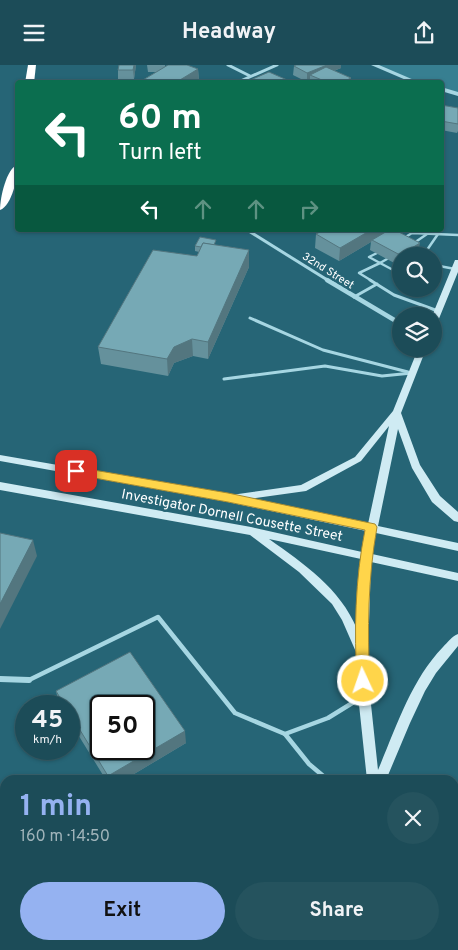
<!DOCTYPE html>
<meta charset="utf-8">
<style>
:root{--surface:#1c4c58;--page:#25535e;--text:#f1f3f6;--muted:#a0b4ba;--line:#3a636e;--accent:#95b2f1}
body{margin:0;font-family:Overpass,sans-serif;background:var(--page);color:var(--text);height:100vh;display:flex;flex-direction:column;font-size:19px;white-space:nowrap}
*{box-sizing:border-box;margin:0}
p{font-size:16px;color:var(--muted)}
.icon{flex:none;width:28px;height:28px;fill:none;stroke:currentColor;stroke-width:2;stroke-linecap:round;stroke-linejoin:round}
.map{position:relative;flex:1;overflow:hidden}
.sheet{position:absolute;left:0px;top:710px;width:459px;height:175px;display:flex;flex-direction:column;background:var(--surface);border-radius:15px 15px 0 0;box-shadow:0 1px 4px #0004,0 0 0 1px var(--line)}
.sheet>*{flex:none}
.guide{position:absolute;left:15px;top:15px;width:429px;height:152px;border-radius:5px;box-shadow:0 1px 4px #0004,0 0 0 1px var(--line);background:#0b6e4f;color:#fff;overflow:hidden}
.controls{position:absolute;left:392px;top:182px;display:grid;gap:10px}
.controls a{display:grid;place-items:center;width:50px;height:50px;border-radius:50%;background:var(--surface);box-shadow:0 1px 4px #0004,0 0 0 1px var(--line);font-size:25px}
.speed{position:absolute;left:15px;top:630px;display:flex;gap:10px;font-size:25px;font-weight:700;text-align:center}
.speed>*{display:grid;place-content:center;width:65px;height:65px;border-radius:50%;background:var(--surface);box-shadow:0 1px 4px #0004,0 0 0 1px var(--line);line-height:1}
.speed small{font-size:12px;font-weight:400}
.speed .limit{border:2px solid #111;border-radius:8px;background:#fff;color:#111}
.pin{position:absolute;display:grid;place-items:center;width:42px;height:42px;color:#fff;margin:-21px;border-radius:10px;box-shadow:0 2px 8px #0006}
.me{position:absolute;width:55px;margin:-28px;rotate:357deg;stroke-linejoin:round;filter:drop-shadow(0 0 4px #0008)}
.turn{display:flex;align-items:center;gap:18px;height:105px;padding:0 20px;font-size:22px}
.turn .icon{width:65px;height:65px;stroke-width:2.5}
.turn b{display:block;font-size:35px;line-height:42px}
.lanes{display:flex;align-items:center;height:48px;padding:0 20px;background:#0003;justify-content:center;gap:25px;direction:ltr}
.lanes .off{opacity:.35}
.round{display:grid;place-items:center;flex:none;width:52px;height:52px;border-radius:26px;background:var(--page)}
.overview{display:flex;align-items:center;justify-content:space-between;height:85px;padding:0 20px}
h1{font-size:30px;font-weight:700;line-height:38px;color:var(--accent)}
.button{display:flex;gap:10px;margin-top:auto;padding:10px 20px}
.button a{flex:1;height:58px;border-radius:30px;background:var(--accent);color:#111;font-size:20px;font-weight:700;line-height:58px;text-align:center}
.button a+a{background:var(--page);color:var(--text)}
header{display:flex;justify-content:space-between;align-items:center;height:65px;padding:0 20px;background:var(--surface);font-size:22px;font-weight:700}
.map>svg:first-child{display:block}
</style>
<header><svg class="icon" aria-label="menu" viewBox="0 0 24 24"><path d="M4 6h16M4 12h16M4 18h16"/></svg>Headway<svg class="icon" aria-label="share" viewBox="0 0 24 24"><path d="M12 15V3M7 8l5-5 5 5M5 13v7h14v-7"/></svg></header>
<div class="map">
<svg width="458" height="885" viewBox="0 0 458 885">
<rect width="100%" height="100%" fill="#266576"/>
<path fill="#377f91" d="M374,0H458V29L441,24V18L419,17Z"/>
<g fill="none" stroke-linecap="round" stroke-linejoin="round">
<g stroke="#a6d6e2" stroke-width="2.5">
<path d="M404,173L412,168L458,170"/>
<path d="M414,178L427,169"/>
<path d="M377,188L369,192L380,198L387,194"/>
<path d="M419,191L427,185L438,169"/>
<path d="M434,200L455,204"/>
<path d="M372,216L359,208L380,198L395,206L401,202"/>
</g>
<g stroke="#a6d6e2" stroke-width="3">
<path d="M370,215L394,230L438,246"/>
<path d="M354,232L377,219"/>
<path d="M250,253L323,285L408,307"/>
<path d="M224,314L325,301L382,311L412,308"/>
</g>
<g stroke="#a6d6e2" stroke-width="4.5">
<path d="M29,615L158,552L235,648L285,669L309,699L328,715"/>
<path d="M285,669L328,653L362,632"/>
</g>
<g stroke="#a6d6e2" stroke-width="3">
<path d="M228,0L250,11"/>
<path d="M236,18L277,0"/>
<path d="M247,165L329,216"/>
</g>
<path stroke="#a6d6e2" stroke-width="4.5" d="M327,215L401,259"/>
<g stroke="#a6d6e2" stroke-width="6">
<path d="M0,614L29,615"/>
<path d="M0,837L5,834"/>
</g>
<g fill="#a6d6e2" fill-rule="evenodd">
<path d="M371,0H379L421,18H413Z"/>
<path d="M441,22L458,27V31L441,26Z"/>
</g>
<g fill="#cfebf3" fill-rule="evenodd">
<path d="M455,195H458V207L438,256L434,258V251H432Z"/>
<path d="M418,284H426L401,348L420,400L440,431L458,447V457L454,456L432,437L412,403L398,364L378,461L458,478V486L376,468L372,489L458,508V516L371,497L368,588L370,630L378,705C396,663 411,615 443,582C448,577 452,571 458,569V581L436,608L425,626L410,658L386,715H367L358,630L356,587L342,555L332,539L299,507L250,470L0,425V417L251,462L362,487L366,466L228,437L0,396V390L231,430L301,420L355,392L393,346ZM389,361L368,459L249,434L306,426L361,396ZM269,474L361,494L357,564C340,523 304,499 269,474Z"/>
<path d="M388,880H402L403,885H389Z"/>
</g>
<g fill="#fff" fill-rule="evenodd">
<path d="M28,0H36L34,18H25Z"/>
<path d="M18,99C18,111 12,141 0,145C0,133 6,104 18,99Z"/>
</g>
</g>
<g fill="#65919c">
<path d="M136,0L134,14H118V5Z"/>
<path d="M147,0H165V2L198,4L199,16L196,18H138L156,7H148Z"/>
<path d="M296,0H341V3L334,6L351,13V18H310V15L307,17L293,10L294,1Z"/>
<path d="M441,40L458,43V66L457,68L441,65Z"/>
<path d="M395,165L418,188L412,191H401L398,200L370,185L371,177L339,196L315,183L316,169Z"/>
<path d="M216,180L249,185V202L208,294L193,291L174,298L168,311L101,299L98,282L197,191L199,187L195,186V181Z"/>
<path d="M56,626L186,678L124,715H106L69,655V641H60L59,639Z"/>
</g>
<g fill="#53767f">
<path d="M134,0H136L134,14L133,5Z"/>
<path d="M327,0H341V3L317,12L310,10V15L307,17V8Z"/>
<path d="M198,4L199,16L196,18H175Z"/>
<path d="M351,13V18H341Z"/>
<path d="M371,165H392L372,175L371,177L339,196L340,183Z"/>
<path d="M420,178L418,188L412,191H401V198L398,200L400,190Z"/>
<path d="M249,185V202L208,294V277Z"/>
<path d="M192,274L193,291L174,298L168,311L167,294L174,282Z"/>
<path d="M33,475L37,491L0,564V539Z"/>
<path d="M185,666L186,678L124,715H109L108,711Z"/>
<path d="M5,764V781L0,784V767Z"/>
</g>
<g fill="#76a9b5" stroke="#53767f" fill-rule="evenodd">
<path d="M119,0H134L133,5H118Z"/>
<path d="M168,0H187L198,4L175,18H138Z"/>
<path d="M296,0H327L307,8L294,1Z"/>
<path d="M326,2L351,13L341,18H329L310,10Z"/>
<path d="M269,7L294,18H252L248,16Z"/>
<path d="M441,40L458,43V59L441,56Z"/>
<path d="M324,165H371L340,183L316,169Z"/>
<path d="M389,165H395L420,178L400,190L372,175Z"/>
<path d="M200,172L216,175L214,180L203,178L201,182L195,181Z"/>
<path d="M203,178L249,185L208,277L192,274L174,282L167,294L98,282L153,185L197,191Z"/>
<path d="M0,468L33,475L0,539Z"/>
<path d="M130,587L185,666L108,711L69,647V641H65L56,626ZM101,641H144V684H101Z"/>
<path d="M0,728L5,737V764L0,767Z"/>
<path d="M59,880H152L155,885H61Z"/>
</g>
<path fill="#ffd54a" stroke="#a68a30" d="M76,402L228,428L375,459L377,462C368,512 367,566 370,616L368,620L363,622L358,620L357,616C354,567 355,514 365,465L228,437L72,409L71,406Z"/>
<g text-anchor="middle" dominant-baseline="central" stroke-width="5" stroke-linejoin="round" paint-order="stroke">
<g font-size="11" fill="#fff" stroke="#266576">
<text transform="translate(328 206) rotate(32)">32nd Street</text>
</g>
<g font-size="14" fill="#fff" stroke="#266576">
<text transform="translate(232 451) rotate(11)">Investigator Dornell Cousette Street</text>
</g>
</g>
</svg>
<div class="controls">
<a><svg class="icon" aria-label="search" viewBox="0 0 24 24"><circle cx="10" cy="10" r="6"/><path d="M15 15l6 6"/></svg></a>
<a><svg class="icon" aria-label="layers" viewBox="0 0 24 24"><path d="M12 4l9 5-9 5-9-5zM3 14l9 5 9-5"/></svg></a>
</div>
<div class="speed"><div>45<small>km/h</small></div><div class="limit">50</div></div>
<div class="pin" style="left:76px;top:406px;background:#d93025"><svg class="icon" aria-label="arrive" viewBox="0 0 24 24"><path d="M6 21V4h12l-3 4 3 4H6"/></svg></div>
<svg class="me" style="left:363px;top:616px" viewBox="-20 -20 40 40"><circle r="17" fill="#ffd54a" stroke="#fff" stroke-width="3"/><path d="M0-11L8 9 0 5-8 9z" fill="#fff"/></svg>
<div class="guide">
<div class="turn"><svg class="icon" aria-label="left" viewBox="0 0 24 24"><path d="M17 20v-9H6M10 6l-5 5 5 5"/></svg><div><b>60 m</b>Turn left</div></div>
<div class="lanes"><svg class="icon" aria-label="left" viewBox="0 0 24 24"><path d="M17 20v-9H6M10 6l-5 5 5 5"/></svg><svg class="icon off" aria-label="ahead" viewBox="0 0 24 24"><path d="M12 20V5M6 11l6-6 6 6"/></svg><svg class="icon off" aria-label="ahead" viewBox="0 0 24 24"><path d="M12 20V5M6 11l6-6 6 6"/></svg><svg class="icon off" aria-label="right" viewBox="0 0 24 24"><path d="M7 20v-9h11M14 6l5 5-5 5"/></svg></div>
</div>
<section class="sheet">
<div class="overview"><div><h1>1 min</h1><p>160 m · 14:50</p></div><a class="round"><svg class="icon" aria-label="close" viewBox="0 0 24 24"><path d="M6 6l12 12M18 6L6 18"/></svg></a></div>
<div class="button"><a>Exit</a><a>Share</a></div>
</section>
</div>
